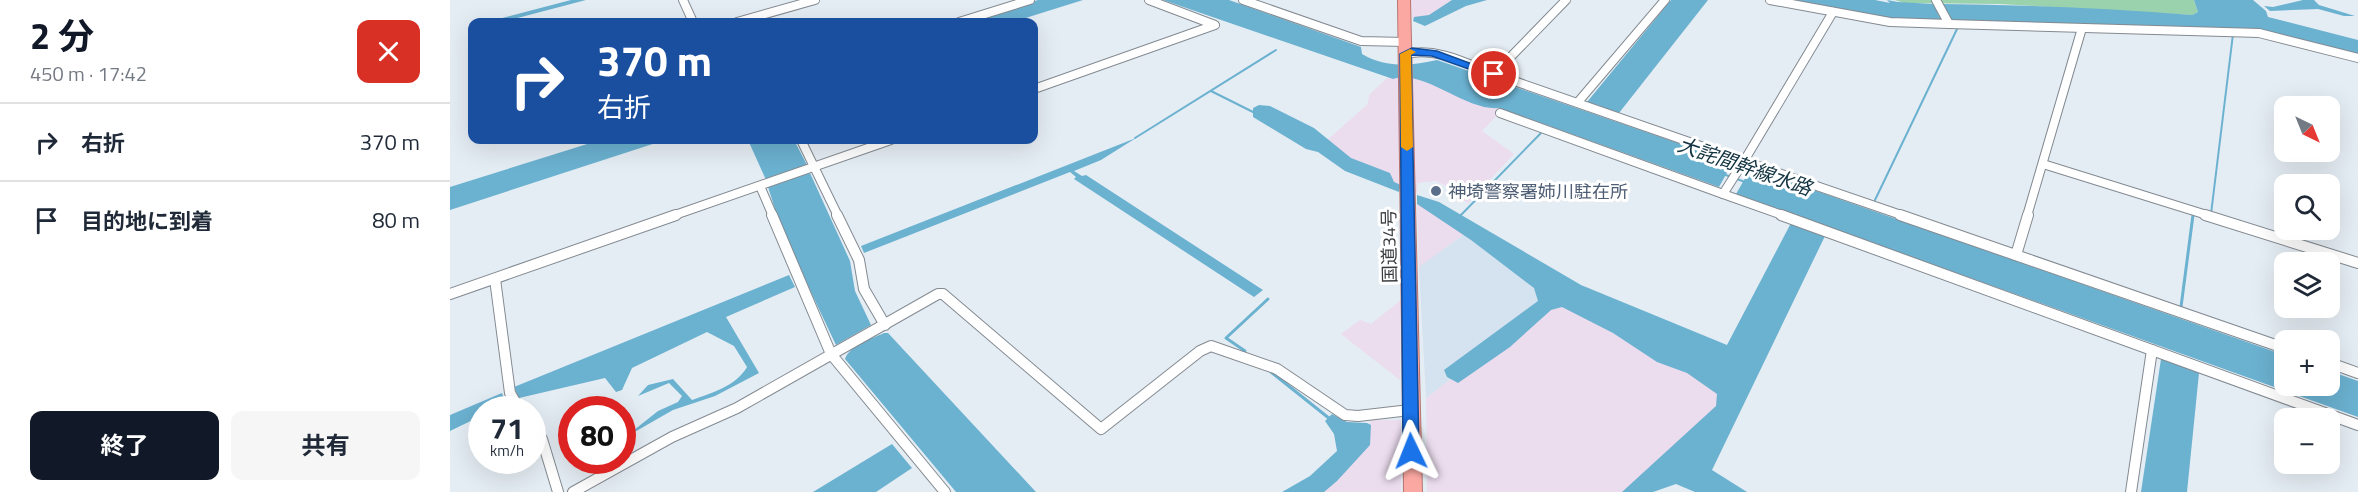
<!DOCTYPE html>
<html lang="ja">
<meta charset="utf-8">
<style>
:root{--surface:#fff;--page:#f6f6f7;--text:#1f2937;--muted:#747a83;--line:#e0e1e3;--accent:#111827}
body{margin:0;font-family:"Titillium Web","Noto Sans JP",sans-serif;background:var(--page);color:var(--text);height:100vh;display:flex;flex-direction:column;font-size:22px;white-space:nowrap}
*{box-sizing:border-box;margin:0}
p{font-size:20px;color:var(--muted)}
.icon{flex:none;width:33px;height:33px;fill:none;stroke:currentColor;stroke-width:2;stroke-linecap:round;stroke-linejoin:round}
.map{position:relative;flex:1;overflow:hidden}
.side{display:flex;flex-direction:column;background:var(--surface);width:450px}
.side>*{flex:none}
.top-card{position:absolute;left:18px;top:18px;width:570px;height:126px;border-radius:12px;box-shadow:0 6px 24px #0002;background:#1a4fa0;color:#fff;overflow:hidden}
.needle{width:39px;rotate:137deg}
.fabs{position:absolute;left:1824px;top:96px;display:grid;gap:12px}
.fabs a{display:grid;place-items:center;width:66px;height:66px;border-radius:12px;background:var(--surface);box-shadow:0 6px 24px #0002;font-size:30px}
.speed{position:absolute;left:18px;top:396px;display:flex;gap:12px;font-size:30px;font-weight:700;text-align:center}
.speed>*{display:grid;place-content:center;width:78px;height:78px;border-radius:50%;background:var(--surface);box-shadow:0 6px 24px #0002;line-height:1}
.speed small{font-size:15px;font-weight:400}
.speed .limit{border:9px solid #d22;background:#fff;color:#111}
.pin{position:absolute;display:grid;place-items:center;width:51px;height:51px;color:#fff;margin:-26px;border:3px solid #fff;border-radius:50%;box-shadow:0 2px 6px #0007}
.me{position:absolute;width:66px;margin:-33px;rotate:358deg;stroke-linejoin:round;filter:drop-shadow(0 0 4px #0008)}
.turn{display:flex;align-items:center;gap:21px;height:126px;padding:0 30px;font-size:27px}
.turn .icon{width:78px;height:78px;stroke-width:2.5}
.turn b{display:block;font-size:42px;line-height:51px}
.round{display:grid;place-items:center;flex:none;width:63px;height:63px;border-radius:12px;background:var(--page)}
.head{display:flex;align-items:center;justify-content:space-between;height:102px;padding:0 30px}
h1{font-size:36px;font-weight:700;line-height:45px;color:var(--accent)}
.primary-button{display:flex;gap:12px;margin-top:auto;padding:12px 30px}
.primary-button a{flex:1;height:69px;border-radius:12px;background:var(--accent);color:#fff;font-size:24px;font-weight:700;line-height:69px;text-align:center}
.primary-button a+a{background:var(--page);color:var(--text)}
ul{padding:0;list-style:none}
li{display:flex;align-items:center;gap:18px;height:78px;padding:0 30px;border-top:2px solid var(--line)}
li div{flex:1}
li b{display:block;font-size:22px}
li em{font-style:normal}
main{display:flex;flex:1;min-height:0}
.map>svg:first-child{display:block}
</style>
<main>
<section class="side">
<div class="head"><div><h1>2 分</h1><p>450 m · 17:42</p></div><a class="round" style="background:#d93025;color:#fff"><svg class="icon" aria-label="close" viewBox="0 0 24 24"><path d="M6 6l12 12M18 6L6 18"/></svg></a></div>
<ul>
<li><svg class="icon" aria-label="right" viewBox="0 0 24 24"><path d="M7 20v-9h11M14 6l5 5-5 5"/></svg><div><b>右折</b></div><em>370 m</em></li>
<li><svg class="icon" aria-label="arrive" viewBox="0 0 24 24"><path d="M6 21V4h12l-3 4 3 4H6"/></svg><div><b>目的地に到着</b></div><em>80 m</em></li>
</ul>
<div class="primary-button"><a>終了</a><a>共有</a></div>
</section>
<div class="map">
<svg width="1908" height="492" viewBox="0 0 1908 492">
<rect width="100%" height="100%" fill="#e5edf4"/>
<g fill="#ebdcee">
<path d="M961,0H1027L982,18H962Z"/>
<path d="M946,70L1057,105L1032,131L1064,154L1018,203L1003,195L1006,191L986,181L968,183L967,193L901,168L875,142L918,104L919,95Z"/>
<path d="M967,204L1016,233L969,267Z"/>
<path d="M1107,296L1286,388L1189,492H977L976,398Z"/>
<path d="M951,300L950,380L891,334L910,320L921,324Z"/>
<path d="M921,420H951V492H867L915,439Z"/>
</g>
<path fill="#d5e2ef" d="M1016,233L1107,296L976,398L969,267Z"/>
<path fill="#99d2ad" d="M1445,0H1744L1748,12L1742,15L1549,4L1454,3Z"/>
<g fill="#6bb1d0">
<path d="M121,0H136L52,22H37Z"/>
<path d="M588,0H633L563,22H517Z"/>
<path d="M713,0H779L911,47L912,54C936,68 961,66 987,60L1283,162L1269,187L1049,108C1015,111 975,69 943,79Z"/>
<path d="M1002,0H1037L1016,6L975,26L963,21L964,17L979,15Z"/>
<path d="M1221,0H1258L1169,113L1137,102Z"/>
<path d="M1335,0H1425L1440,3L1437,0L1448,2L1483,4L1492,21L1439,19Z"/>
<path d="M1744,0H1803L1816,11L1818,17L1908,40V55L1809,29L1502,22L1492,4C1576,5 1659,8 1742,15L1748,12Z"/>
<path d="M1853,0H1864L1869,5L1905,16H1894L1868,9L1820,11L1814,6L1823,7Z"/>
<path d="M809,105L820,106L864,128L901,158L940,173L944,182L951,185L949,192L895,171L868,152L856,149L803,117V108Z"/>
<path d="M686,138L651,160L624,171L632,176L636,175L813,290L804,297L624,179L626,177L620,172L414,253L411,246Z"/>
<path d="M150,140H215L0,210V187Z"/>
<path d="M298,140H344L357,165L316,180Z"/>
<path d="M1301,168L1834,355V386H1880V371L1908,381V417L1286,194Z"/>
<path d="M360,173L400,261L405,291L421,325L386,345L332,231L318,187Z"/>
<path d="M967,195L989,202L1131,285L1277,345L1341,223L1375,236L1262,470L1297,492H1245L1226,484L1203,492H1172L1266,406L1267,394L1237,373L1207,362L1163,333L1112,307L1101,310L1060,347L1008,383L997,377L994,370L1088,301L1084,288L1021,240L967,204Z"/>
<path d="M339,275L345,287L276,317L309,373L265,396L223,410L174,438L208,411L228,402L232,396L219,383L188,396L198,385L223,379L242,400C262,393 286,386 297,367L284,346L257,332L182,368L172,390L166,392L155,378L69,398L64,387Z"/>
<path d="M434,333H438L586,492H506L395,359C400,345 421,339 434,333Z"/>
<path d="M1711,359L1749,373L1737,492H1691Z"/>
<path d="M52,393L56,405L46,409L32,410L31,416L0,431V415Z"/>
<path d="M882,414L897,422L917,423L921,425L920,445L887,481L874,492H832L860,476L887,451L884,434L875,421Z"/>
<path d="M442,444L462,468L426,492H363Z"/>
</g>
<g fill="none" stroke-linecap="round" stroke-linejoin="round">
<g stroke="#6bb1d0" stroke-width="2">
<path d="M761,91L805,113"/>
<path d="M685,138L826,50"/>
<path d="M1273,174L1295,182"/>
<path d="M1425,200L1508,27"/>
<path d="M1761,214L1783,34"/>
<path d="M1010,216L1091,133"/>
</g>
<g stroke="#6bb1d0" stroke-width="3">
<path d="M1731,307L1743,215"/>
<path d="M795,351L776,338L818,299"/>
<path d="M821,372L880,419"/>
</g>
<defs>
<g id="minor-far1">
<path d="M233,0L243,22"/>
<path d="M793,0L911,41L956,42"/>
<path d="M1320,0L1440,22L1499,24L1486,0"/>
<path d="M287,22L365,0"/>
<path d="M509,22L580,0"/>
<path d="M1499,24L1809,33L1908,58"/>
<path d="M956,54C987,47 1016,63 1044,74L1116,0"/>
<path d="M1044,74L1294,161L1383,12"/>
<path d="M584,89L765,25L699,0"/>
<path d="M1128,102L1215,0"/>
<path d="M1050,113L1273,194L1294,161L1454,216"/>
<path d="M351,140L388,216"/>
<path d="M1593,164L1760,216"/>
<path d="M310,186L323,216"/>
<path d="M1273,194L1335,216"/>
<path d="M222,216L441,140"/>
<path d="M1577,216L1632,28"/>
</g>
<g id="minor">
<path d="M322,215L381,354L495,492"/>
<path d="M387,215L409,260L414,289L435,325"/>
<path d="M1331,215L1908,425"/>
<path d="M1450,215L1834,348"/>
<path d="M1755,215L1908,263"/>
<path d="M1566,255L1578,215"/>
<path d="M45,279L60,393L70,410"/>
<path d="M0,294L226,215"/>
<path d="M1880,363L1908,373"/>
<path d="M82,427L92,439L108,492"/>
<path d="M123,492L222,437L287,408L488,294H493L651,429L750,351L761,346L827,369L895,415L908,416L960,410"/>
<path d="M1681,492L1702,350"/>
</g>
<path id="trunk" d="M948,0H960L972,492H954Z"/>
</defs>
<use href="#minor-far1" stroke="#838a91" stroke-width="10"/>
<use href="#minor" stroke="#838a91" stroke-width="12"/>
<use href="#trunk" stroke="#b87570" stroke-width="2"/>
<use href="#minor-far1" stroke="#fff" stroke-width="8"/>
<use href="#minor" stroke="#fff" stroke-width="10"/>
<use href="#trunk" fill="#fca8a2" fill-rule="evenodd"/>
</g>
<path fill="#1a73e8" stroke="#114b97" stroke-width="1.5" d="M962,48L987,51L1049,74L1044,78L982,56L961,55L969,451L967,456L961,458L955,456L953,451L950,54Z"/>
<path fill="#f59e0b" d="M960,49L966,52L961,55L963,147L957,151L951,147L950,54Z"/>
<circle fill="#5c6f8a" stroke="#fff" stroke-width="2" cx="986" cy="191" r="6"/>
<g text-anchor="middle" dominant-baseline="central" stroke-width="6" stroke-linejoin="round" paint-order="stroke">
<g font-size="18" fill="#4e5e75" stroke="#fff" text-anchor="start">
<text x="998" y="191">神埼警察署姉川駐在所</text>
</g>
<g font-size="18" fill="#393c3f" stroke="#fff">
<text transform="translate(939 246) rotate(-91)">国道34号</text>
</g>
<g font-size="20" font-style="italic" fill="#133442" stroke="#fff">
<text transform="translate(1295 166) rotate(19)">大詫間幹線水路</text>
</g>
</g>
</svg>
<div class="fabs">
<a><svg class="needle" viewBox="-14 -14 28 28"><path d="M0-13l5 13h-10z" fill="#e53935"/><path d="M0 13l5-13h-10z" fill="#747a83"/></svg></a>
<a><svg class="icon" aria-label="search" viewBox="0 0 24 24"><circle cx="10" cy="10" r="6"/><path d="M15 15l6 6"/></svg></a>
<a><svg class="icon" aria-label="layers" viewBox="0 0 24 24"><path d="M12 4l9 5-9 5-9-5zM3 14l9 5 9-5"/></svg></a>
<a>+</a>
<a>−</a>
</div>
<div class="speed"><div>71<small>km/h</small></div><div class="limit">80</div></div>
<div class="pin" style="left:1044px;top:74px;background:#d93025"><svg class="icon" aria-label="arrive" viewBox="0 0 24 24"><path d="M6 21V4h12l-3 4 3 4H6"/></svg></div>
<svg class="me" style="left:961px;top:451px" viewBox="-20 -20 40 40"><path d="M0-17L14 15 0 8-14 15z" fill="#1a73e8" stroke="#fff" stroke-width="4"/></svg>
<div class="top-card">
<div class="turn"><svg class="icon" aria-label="right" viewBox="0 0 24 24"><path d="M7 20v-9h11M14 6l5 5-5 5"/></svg><div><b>370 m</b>右折</div></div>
</div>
</div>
</main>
